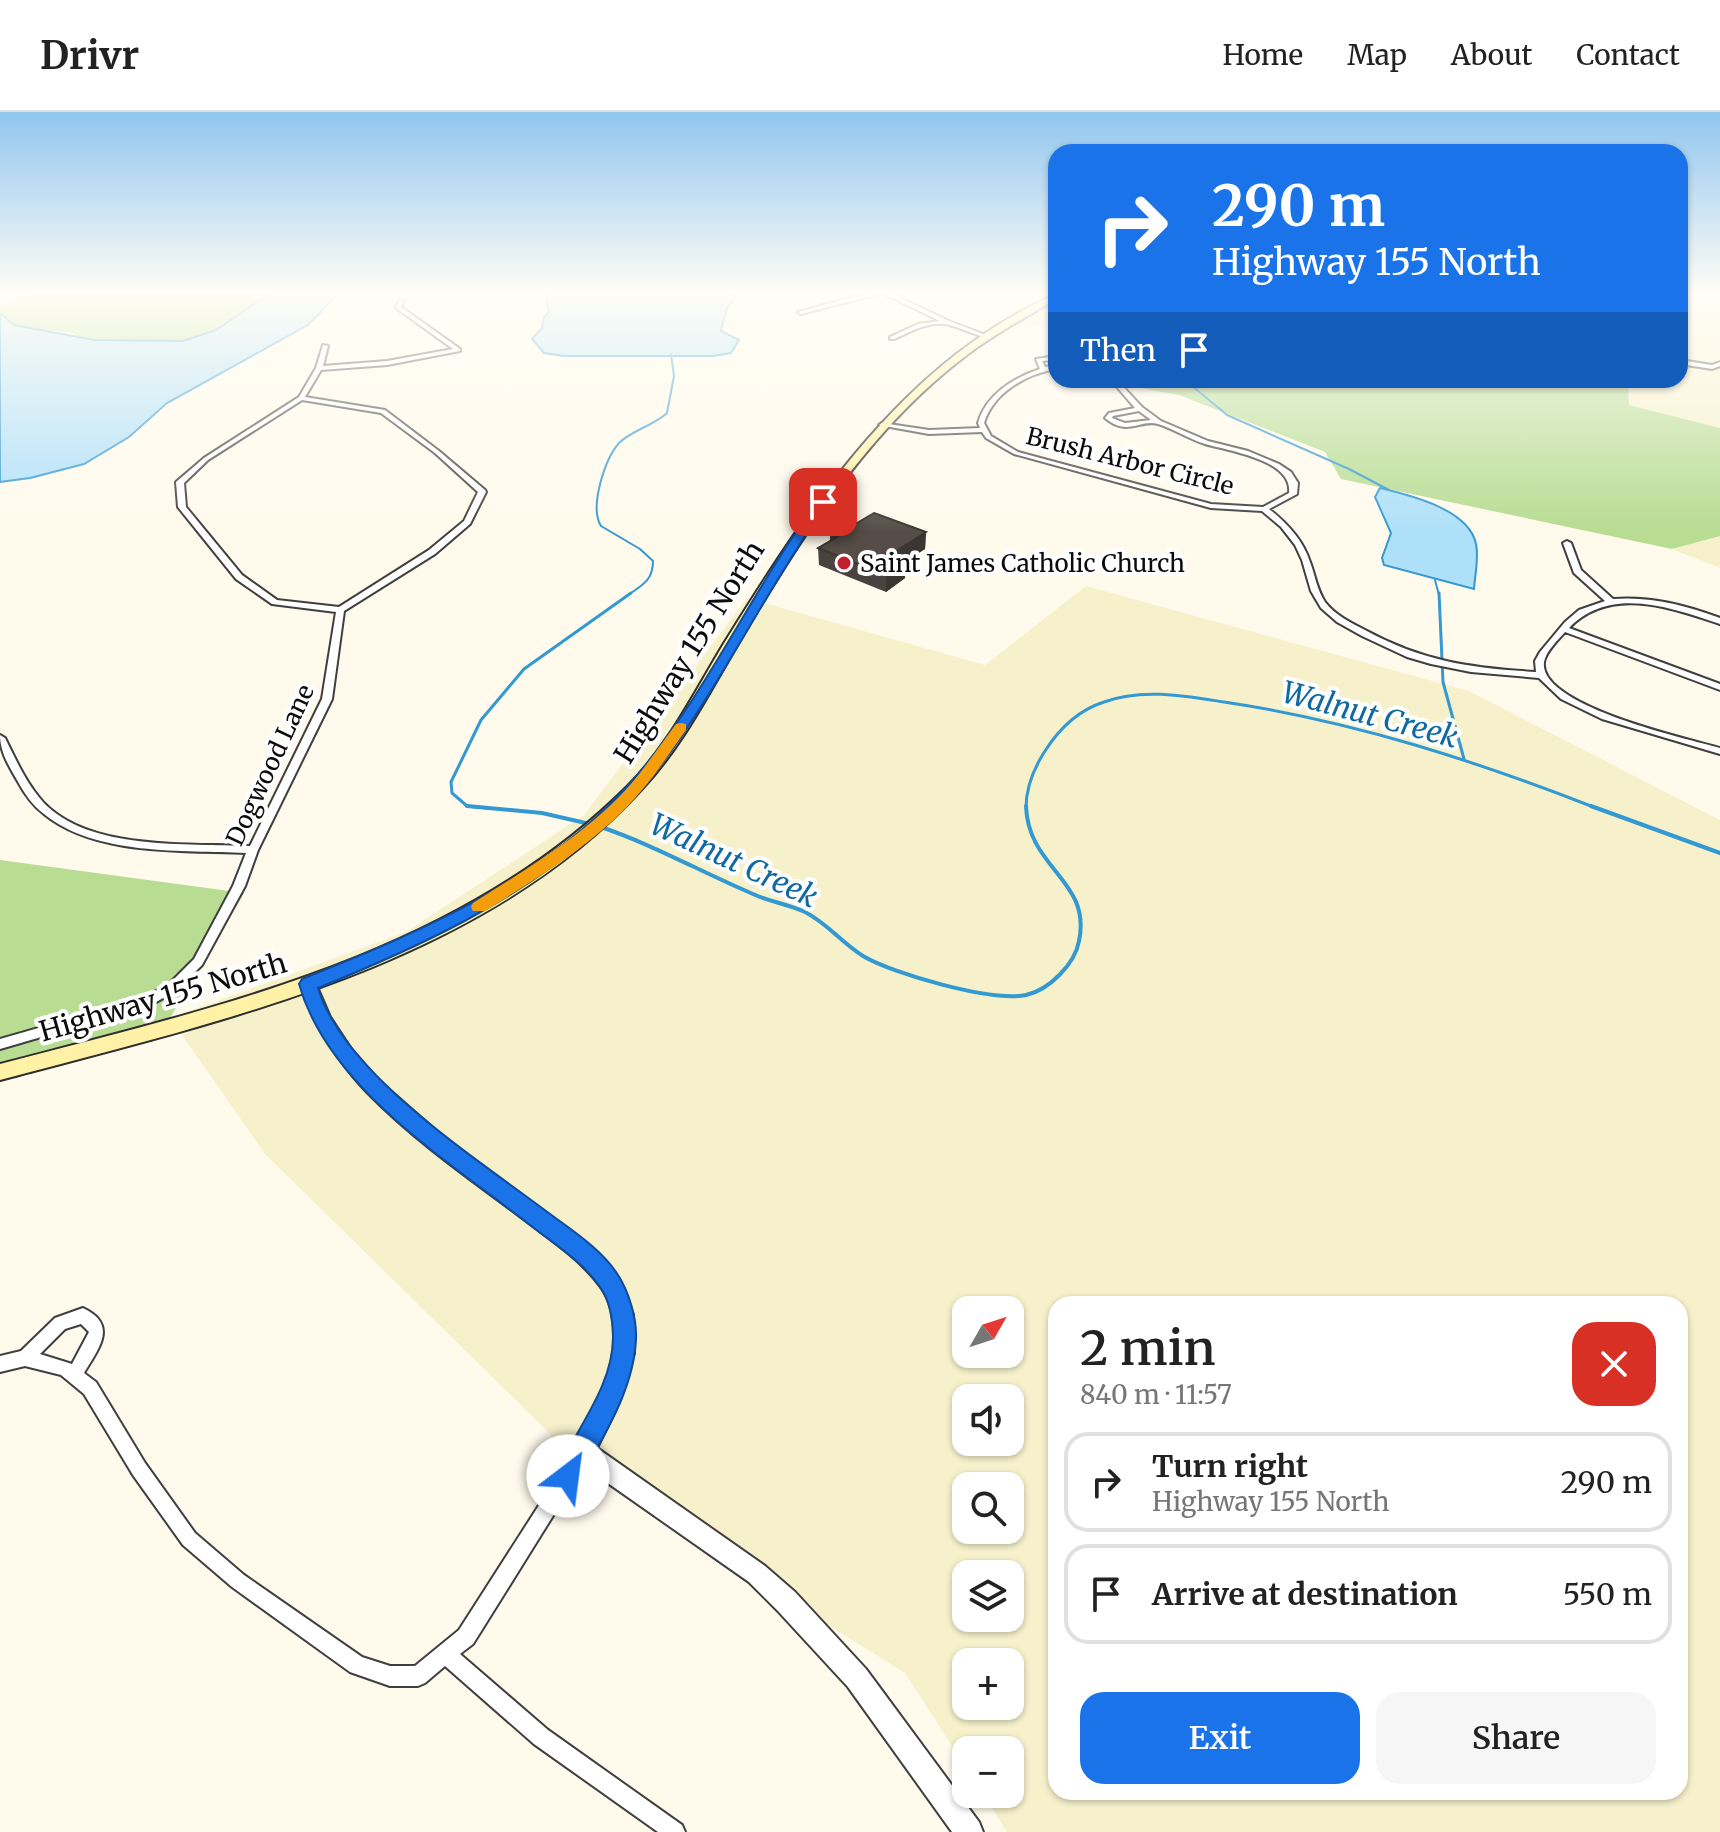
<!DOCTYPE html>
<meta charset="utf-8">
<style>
:root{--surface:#fff;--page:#f6f6f6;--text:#222;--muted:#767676;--line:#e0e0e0;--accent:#1a73e8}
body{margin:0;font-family:Merriweather,serif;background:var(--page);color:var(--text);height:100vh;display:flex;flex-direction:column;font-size:30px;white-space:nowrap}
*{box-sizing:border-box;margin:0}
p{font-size:26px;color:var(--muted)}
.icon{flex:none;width:44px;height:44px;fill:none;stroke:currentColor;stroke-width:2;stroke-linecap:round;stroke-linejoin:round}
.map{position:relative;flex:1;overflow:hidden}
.drawer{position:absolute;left:1048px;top:1184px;width:640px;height:504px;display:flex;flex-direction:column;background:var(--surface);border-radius:24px;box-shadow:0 2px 6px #0004}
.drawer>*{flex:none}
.guide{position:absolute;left:1048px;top:32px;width:640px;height:244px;border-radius:24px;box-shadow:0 2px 6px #0004;background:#1a73e8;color:#fff;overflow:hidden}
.needle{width:52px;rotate:51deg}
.fabs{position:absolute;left:952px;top:1184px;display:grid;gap:16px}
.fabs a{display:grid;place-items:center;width:72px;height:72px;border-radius:16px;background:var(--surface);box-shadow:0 2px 6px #0004;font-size:40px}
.pin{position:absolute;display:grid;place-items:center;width:68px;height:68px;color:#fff;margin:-34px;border-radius:16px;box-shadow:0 4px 12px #0006}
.me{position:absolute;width:88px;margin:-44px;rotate:30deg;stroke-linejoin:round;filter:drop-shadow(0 0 6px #0008)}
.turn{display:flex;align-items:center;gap:28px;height:168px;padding:0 32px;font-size:36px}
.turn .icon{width:104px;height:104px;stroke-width:2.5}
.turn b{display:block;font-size:56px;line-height:68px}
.then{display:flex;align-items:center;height:76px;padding:0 32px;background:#0003;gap:16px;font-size:30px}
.round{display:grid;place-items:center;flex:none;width:84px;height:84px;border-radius:24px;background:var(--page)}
.overview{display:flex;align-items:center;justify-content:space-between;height:136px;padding:0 32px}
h1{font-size:48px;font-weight:600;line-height:60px}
.action{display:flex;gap:16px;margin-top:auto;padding:16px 32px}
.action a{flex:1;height:92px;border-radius:24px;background:var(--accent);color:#fff;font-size:32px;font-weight:600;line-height:92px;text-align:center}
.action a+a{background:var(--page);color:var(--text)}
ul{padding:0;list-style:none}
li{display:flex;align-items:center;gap:24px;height:100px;margin:0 16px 12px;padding:0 16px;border:4px solid var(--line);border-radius:24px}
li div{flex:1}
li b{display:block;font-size:30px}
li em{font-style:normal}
header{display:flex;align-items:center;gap:48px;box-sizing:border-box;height:112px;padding:0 40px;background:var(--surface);border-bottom:2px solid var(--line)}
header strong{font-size:38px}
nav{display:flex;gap:44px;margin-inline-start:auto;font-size:28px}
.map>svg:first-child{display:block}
</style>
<header>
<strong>Drivr</strong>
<nav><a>Home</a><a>Map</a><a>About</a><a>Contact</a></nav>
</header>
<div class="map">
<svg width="1720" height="1720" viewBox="0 0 1720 1720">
<rect width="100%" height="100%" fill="#fffaec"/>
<g fill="#f6f1cb" fill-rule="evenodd">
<path d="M1680,179H1720V316L1629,293L1628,268H1680Z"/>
<path d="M1056,187V217L1014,210L1040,196Z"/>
<path d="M1720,424V456L1672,437Z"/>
<path d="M1086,474L1469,579L1720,708V1720H1007L983,1682H1010V1638H966V1656L905,1561L597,1368L265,1042L170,906L406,820L584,703L747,486L985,553ZM1056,1192H1680V1680H1056ZM966,1198H1010V1242H966ZM966,1286H1010V1330H966ZM966,1374H1010V1418H966ZM966,1462H1010V1506H966ZM966,1550H1010V1594H966Z"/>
</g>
<g fill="#b7dc92">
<path d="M43,179H285L232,214L187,229L84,228L71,220L23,217L0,208V193Z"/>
<path d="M1109,268H1628L1629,293L1720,316V424L1672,437L1341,367L1325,340L1179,283L1107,270Z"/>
<path d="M0,748L244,781L170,906L91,935L0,956Z"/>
</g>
<g fill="#aee0f9" stroke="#3299d3" stroke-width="2">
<path d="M273,179H341L308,213L167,291L129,325L84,352L30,366L0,370V201L14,213L94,228L183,229L216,218Z"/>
<path d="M548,179H727L735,186L727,196L721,219L739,228L731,241L713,244H564L544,241L532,227L542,216L544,205L549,200L546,190Z"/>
<path d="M1380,376C1409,383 1469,397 1476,432C1479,445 1475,463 1474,477L1384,453L1382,446L1391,421L1375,385Z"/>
</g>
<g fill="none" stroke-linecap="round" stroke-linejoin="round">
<g stroke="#3299d3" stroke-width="2">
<path d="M1185,268L1227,303L1349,357L1389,378"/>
<path d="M1435,468L1439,483"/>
<path d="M628,483C643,473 653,468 653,449L640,437L601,414C589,395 605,347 619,331C632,318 653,314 667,301L674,264L671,242"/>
</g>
<g stroke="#3299d3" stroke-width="3">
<path d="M1439,481L1443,570L1464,647"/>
<path d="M487,696L467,694L452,681L451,670L481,608L524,557L631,481"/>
<path d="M1026,696C1026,676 1034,656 1045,639C1059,617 1079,598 1104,590C1142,576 1185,584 1224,590C1353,609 1476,649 1596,696"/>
</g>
<g stroke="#3299d3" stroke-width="4">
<path d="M467,694L542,701L590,712"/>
<path d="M1591,694L1720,741"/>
<path d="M598,714C652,732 701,760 753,782C770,790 788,792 805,800C827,811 842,831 863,844C893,862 992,890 1026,883C1049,878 1075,852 1079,829C1092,768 1028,757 1026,694"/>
</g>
<defs>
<g id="minor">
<path d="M876,179H886L949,209L991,225L988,227C976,223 955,213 944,212C926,210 910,220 894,227H890V225L918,212L940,209L882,181L801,202L798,200Z"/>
<path d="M399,188L404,189L401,195L460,237V239L387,253L321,258L305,285L385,298L439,339L485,378L486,380L470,412L435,442L344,499L332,587L258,738L245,774L202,853L177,878L151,893L0,937V927L143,886L169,872L194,847L233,774L246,741C183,738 95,744 44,702C32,693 24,681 17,668C9,654 0,640 0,623L5,626C16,648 26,671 43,690C89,739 187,731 250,734L322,587L336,500L272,492L236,467L178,395L176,370L204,346L299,285L316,256L323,233L328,234L323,254L387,249L453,237L396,196ZM302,288L381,301L435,341L478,380L464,409L429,438L339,495L277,488L242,463L186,395L184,371L208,348Z"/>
<path d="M1056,244V248L1042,249L1045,255L1056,253V257C1026,262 993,281 984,311L991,324L1018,340L1211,392L1263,395L1289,381C1293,348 1229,339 1205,332C1189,327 1174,317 1158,312C1140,307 1127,325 1105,306L1109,301L1135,296L1111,268H1117L1142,295L1161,309L1208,329L1248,339L1279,352L1291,360L1298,371L1297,382L1269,397C1287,411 1303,428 1310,450C1315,463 1317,478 1325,490C1335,503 1351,511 1365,518C1424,550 1471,556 1536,560L1535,549L1540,540L1565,510L1579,498L1605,489L1574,461L1563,431L1567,429L1571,431L1581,458L1613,487C1650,484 1685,493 1720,506V512C1671,496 1611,473 1569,516L1720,572V578L1565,520C1558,528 1546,539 1544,550C1538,594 1688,627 1720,636V642L1602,607L1561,587L1539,566L1471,560L1431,552L1407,545L1362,524L1337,510L1321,496L1311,479L1302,448L1295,433L1281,415L1262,399L1211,396L1014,342L986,326L982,320L929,322L879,313L882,311L929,318L980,316L978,311C986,283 1013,266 1040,257L1036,247ZM1139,299L1151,308L1125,311L1112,306L1113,304Z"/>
<path d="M1680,248L1712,253L1720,250V254L1712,257L1680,252Z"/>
<path d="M83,1196C119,1213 98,1237 84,1261L96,1270L145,1351L195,1421L244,1463L362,1545L390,1554H415L459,1518L577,1334L583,1332L589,1334L591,1340L589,1346L473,1532L460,1542L548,1618L682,1713L685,1720H658L534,1632L445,1554L425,1571L418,1574H390L350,1560L232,1475L183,1433L133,1363L84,1282L61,1263L25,1254L0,1260V1244L21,1239L55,1206ZM81,1212L89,1220L72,1252L40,1242L65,1217Z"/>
</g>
<path id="tertiary" d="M308,866L314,868L330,905L351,937L378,968L443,1025L580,1127L607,1152L619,1167L633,1203L634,1241L621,1285L597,1336L765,1454L795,1480L866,1557L979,1710L983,1720H952L848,1575L777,1498L749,1470L575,1348L572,1340C588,1301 617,1265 614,1221C614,1205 610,1188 601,1175C578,1144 543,1122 513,1099C463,1062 411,1025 367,980C336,948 316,912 300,872L302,868Z"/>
<path id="secondary" d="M1056,182V187C1025,206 992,223 963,246C873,315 811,410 753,506C718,563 688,628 641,678C481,853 221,909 0,968V952C222,894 460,842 628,674C668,634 694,581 723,533C808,396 903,249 1056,182Z"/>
</defs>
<use href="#minor" stroke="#3f3f3f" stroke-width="4"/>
<use href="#tertiary" stroke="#3f3f3f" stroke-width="4"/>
<use href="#secondary" stroke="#2e2e2e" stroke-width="4"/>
<use href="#minor" fill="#fff" fill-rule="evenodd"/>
<use href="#tertiary" fill="#fff" fill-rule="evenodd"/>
<use href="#secondary" fill="#fff2a7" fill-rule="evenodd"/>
</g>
<path fill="#4a423e" d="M857,411L926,420L925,437L905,449V466L886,480L819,453L818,436L830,429V422Z"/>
<g fill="#3c3632">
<path d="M926,420L925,437L889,460L890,443Z"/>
<path d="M906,450L905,466L886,480V463Z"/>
</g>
<path fill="#564d48" stroke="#3c3632" stroke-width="2" d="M874,401L926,420L890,443L906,450L886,463L818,436L837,425L830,422L851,409L857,411Z"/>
<linearGradient id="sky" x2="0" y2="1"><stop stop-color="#91c6ef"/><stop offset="0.43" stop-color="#fffdf6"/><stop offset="1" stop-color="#fffdf6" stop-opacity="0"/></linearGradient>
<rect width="1720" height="420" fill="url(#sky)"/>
<path fill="#1a73e8" stroke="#114b97" stroke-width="2" d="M819,387L828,390C765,479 719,578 652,665C636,686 616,703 596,720C514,791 419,835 318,876C344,962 476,1046 546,1099C570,1117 602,1137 618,1163C629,1180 637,1207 636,1227C634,1279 601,1328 577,1373L568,1377L559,1373L555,1364C574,1319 613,1276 613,1225C613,1210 610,1190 602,1178C585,1151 554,1132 530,1113C450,1050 328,976 299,872L302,867C423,819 554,763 639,661C709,577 754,475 819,387Z"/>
<path fill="#f59e0b" d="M681,611L686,612V618C671,638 658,660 642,678C600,729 540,764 485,799H473L471,795L473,791C528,756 588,721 631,672C647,653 661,632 676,612Z"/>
<circle fill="#c21e2d" stroke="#fff" stroke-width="3" cx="844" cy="451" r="8"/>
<g text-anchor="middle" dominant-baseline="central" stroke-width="8" stroke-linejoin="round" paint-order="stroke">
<g font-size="24" fill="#0c0c0c" stroke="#fff">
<text transform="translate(1130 349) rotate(14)">Brush Arbor Circle</text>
<text transform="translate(270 653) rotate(-65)">Dogwood Lane</text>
</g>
<g font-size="24" fill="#0c0c0c" stroke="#fff" text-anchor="start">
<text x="860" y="451">Saint James Catholic Church</text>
</g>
<g font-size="28" fill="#0c0c0c" stroke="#fff">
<text transform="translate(689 540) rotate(-58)">Highway 155 North</text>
<text transform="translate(163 885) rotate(-16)">Highway 155 North</text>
</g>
<g font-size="30" font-style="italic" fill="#1069a3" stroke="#fff">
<text transform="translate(1370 602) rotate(15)">Walnut Creek</text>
<text transform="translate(734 748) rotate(25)">Walnut Creek</text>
</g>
</g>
</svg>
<div class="fabs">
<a><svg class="needle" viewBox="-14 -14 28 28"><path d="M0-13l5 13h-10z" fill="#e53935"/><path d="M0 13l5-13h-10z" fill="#767676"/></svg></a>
<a><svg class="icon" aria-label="sound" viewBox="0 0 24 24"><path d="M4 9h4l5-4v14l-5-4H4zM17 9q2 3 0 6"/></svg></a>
<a><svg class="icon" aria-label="search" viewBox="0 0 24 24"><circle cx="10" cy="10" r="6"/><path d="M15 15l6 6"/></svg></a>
<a><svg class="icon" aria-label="layers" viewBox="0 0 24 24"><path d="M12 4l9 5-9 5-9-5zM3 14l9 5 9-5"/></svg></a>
<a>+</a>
<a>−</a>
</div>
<div class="pin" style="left:823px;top:390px;background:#d93025"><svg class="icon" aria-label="arrive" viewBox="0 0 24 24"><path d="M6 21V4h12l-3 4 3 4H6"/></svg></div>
<svg class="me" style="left:568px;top:1364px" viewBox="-20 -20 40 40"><circle r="19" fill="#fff"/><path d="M0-13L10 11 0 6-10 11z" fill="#1a73e8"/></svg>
<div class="guide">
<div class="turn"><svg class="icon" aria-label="right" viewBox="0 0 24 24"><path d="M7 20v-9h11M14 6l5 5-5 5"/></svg><div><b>290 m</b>Highway 155 North</div></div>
<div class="then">Then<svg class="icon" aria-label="arrive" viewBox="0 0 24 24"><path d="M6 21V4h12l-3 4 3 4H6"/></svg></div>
</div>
<section class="drawer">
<div class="overview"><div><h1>2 min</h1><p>840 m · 11:57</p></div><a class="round" style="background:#d93025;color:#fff"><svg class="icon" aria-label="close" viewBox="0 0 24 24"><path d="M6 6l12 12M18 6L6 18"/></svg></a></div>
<ul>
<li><svg class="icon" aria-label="right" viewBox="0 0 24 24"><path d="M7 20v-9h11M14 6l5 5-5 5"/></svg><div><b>Turn right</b><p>Highway 155 North</p></div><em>290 m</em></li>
<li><svg class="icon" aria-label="arrive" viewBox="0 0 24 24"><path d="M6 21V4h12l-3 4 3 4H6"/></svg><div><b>Arrive at destination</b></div><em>550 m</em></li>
</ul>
<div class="action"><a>Exit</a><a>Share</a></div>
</section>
</div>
